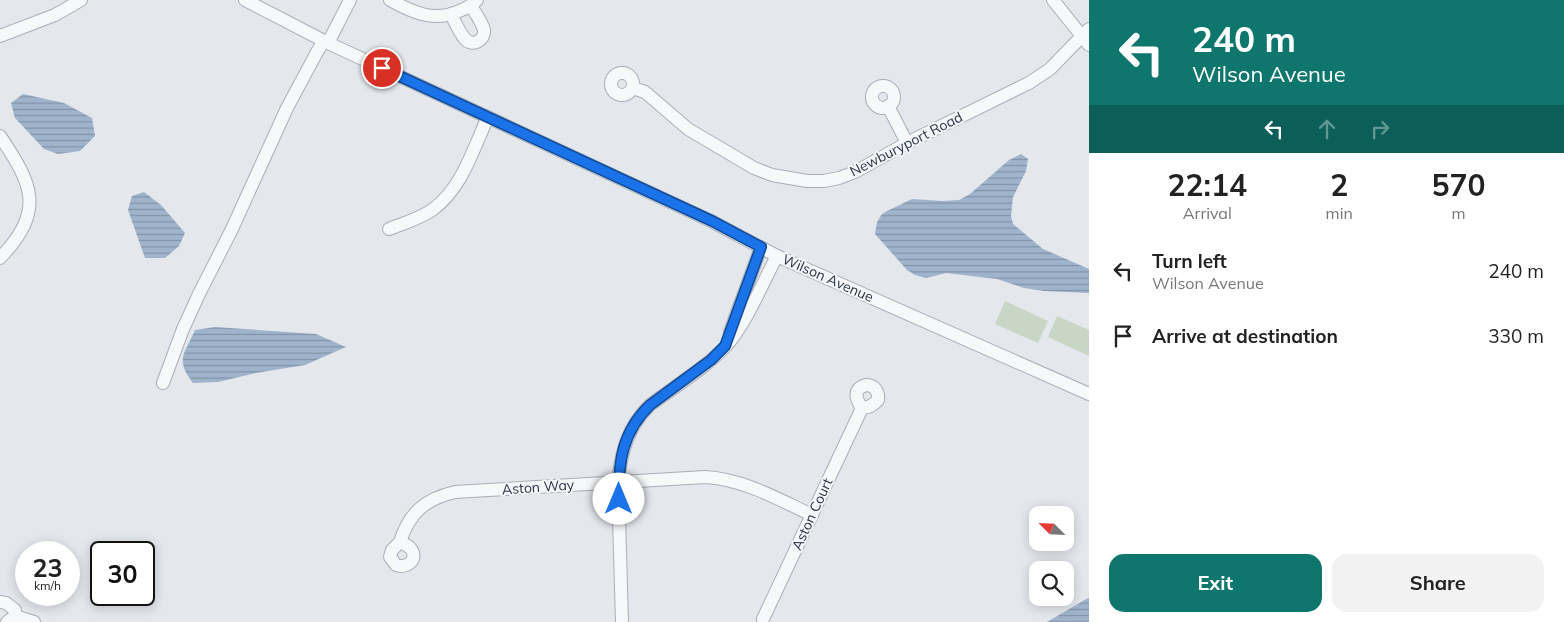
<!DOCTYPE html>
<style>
:root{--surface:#fff;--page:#f2f2f2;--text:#222;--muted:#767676;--accent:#0f766e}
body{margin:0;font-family:Mulish,sans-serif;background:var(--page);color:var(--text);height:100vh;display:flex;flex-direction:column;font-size:19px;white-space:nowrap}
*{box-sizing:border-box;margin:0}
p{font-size:16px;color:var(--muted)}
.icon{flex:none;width:28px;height:28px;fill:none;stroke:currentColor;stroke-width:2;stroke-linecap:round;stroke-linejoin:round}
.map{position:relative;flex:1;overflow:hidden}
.drawer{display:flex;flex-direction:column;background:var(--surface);width:475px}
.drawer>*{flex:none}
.banner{background:#0f766e;color:#fff;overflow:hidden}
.needle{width:32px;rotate:294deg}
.fabs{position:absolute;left:1029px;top:506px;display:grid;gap:10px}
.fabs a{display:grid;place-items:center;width:45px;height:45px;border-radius:10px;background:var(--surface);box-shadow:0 2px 12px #0003;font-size:25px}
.speed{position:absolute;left:15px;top:541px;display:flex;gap:10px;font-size:25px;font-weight:700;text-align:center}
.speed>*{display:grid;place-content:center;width:65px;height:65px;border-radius:50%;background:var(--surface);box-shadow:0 2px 12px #0003;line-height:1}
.speed small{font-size:12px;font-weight:400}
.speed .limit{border:2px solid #111;border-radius:8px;background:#fff;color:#111}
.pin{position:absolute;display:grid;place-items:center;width:42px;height:42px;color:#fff;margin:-21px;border:2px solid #fff;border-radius:50%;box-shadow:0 1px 5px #0007}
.me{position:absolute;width:55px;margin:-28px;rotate:0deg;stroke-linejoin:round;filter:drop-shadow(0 0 4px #0008)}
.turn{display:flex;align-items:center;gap:18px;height:105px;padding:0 20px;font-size:22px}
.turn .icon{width:65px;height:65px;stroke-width:2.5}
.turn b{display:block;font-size:35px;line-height:42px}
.lanes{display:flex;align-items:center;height:48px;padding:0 20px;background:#0003;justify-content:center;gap:25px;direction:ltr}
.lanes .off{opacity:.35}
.eta{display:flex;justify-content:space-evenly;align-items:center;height:85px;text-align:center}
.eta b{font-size:30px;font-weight:700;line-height:35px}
.action{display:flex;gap:10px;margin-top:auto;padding:10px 20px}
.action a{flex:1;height:58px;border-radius:15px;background:var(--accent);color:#fff;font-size:20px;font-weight:700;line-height:58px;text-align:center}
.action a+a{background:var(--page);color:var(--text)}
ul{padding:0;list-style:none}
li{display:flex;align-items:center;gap:15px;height:65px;padding:0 20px}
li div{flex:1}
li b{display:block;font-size:19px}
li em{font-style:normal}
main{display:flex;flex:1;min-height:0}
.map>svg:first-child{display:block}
</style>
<main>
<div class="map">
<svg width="1089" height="622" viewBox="0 0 1089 622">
<defs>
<pattern id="water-rules" width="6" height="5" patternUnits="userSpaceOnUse" patternTransform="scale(1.25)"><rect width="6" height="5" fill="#9fb4cc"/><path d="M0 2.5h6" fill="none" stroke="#8293a7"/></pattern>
</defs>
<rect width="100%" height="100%" fill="#e4e7ec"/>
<g fill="#c9d6c5">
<path d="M1005,301L1048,321L1038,343L995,324Z"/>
<path d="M1057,316L1089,330V356L1048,337Z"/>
</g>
<g fill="url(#water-rules)">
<path d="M23,94L64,103L92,118L95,136L80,151L58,154L44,149L15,118L11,103Z"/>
<path d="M1021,154L1028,159L1026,171L1013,197L1011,216L1013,224L1043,249L1089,269V293H1088L1044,291L1024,288L997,279L946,273L926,278L915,275L907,270L875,234L877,222L882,214L887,211L912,199L943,201L959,200L970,194L1009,160Z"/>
<path d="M144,192L161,205L185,233L179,246L165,258H145L128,210L132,196Z"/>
<path d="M215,327L316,334L346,347L305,365L256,373L218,382L193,383C175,359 184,355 195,330Z"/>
<path d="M1088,598H1089V622H1047Z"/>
</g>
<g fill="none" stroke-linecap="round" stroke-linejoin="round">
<defs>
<g id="minor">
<path d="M245,0L328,43L711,221L777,256L1089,394"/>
<path d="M390,0C412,12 433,22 457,12C465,9 472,6 477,0"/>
<path d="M1053,0L1089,45"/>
<path d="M451,14C455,22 459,32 465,39C472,47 485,41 484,30C482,22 475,13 471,6"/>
<path d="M0,36L55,15L81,0"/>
<path d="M328,43L350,0"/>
<circle cx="622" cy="84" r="11"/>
<circle cx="883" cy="97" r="11"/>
<path d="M633,88L645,92L688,129L754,168L772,175L807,181H824L839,178L855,172L907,143L1029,83L1050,69L1089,29"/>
<path d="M888,106L907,143"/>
<path d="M0,136C32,184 46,210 0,258"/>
<path d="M389,229C404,223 419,219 432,210C462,189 473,149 488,117"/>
<path d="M730,332L761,247"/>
<path d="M163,383L183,329L199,294L232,229L287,108L317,52L324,41"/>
<path d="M866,385C875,385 879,392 878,400C873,405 869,408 862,408C855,398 853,389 866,385Z"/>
<path d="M400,542C409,513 425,499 455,492L705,477C743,479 778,499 812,515"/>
<path d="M400,542C404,544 408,545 411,549C419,560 406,569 396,565L390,557L392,550Z"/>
<path d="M0,602L6,603L15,610V616L7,622"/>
<path d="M15,616L34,622"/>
<path d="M763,619L862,408"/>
<path d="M622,622L618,482C621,452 628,426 650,405C675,386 704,369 726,346C746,324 763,282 777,256"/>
</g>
</defs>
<use href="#minor" stroke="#a9aeb7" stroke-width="14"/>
<use href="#minor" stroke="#f7f8fa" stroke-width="12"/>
</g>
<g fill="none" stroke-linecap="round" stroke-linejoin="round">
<defs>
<path id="route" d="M382,68L712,221L761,247L725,346L711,360L650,405C622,432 618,463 619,499"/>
</defs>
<use href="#route" stroke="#114b97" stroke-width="12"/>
<use href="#route" stroke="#1a73e8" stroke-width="9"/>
</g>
<g text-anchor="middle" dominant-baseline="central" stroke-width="4" stroke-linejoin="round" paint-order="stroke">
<g font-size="14" fill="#2b3445" stroke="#f4f6f9">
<text transform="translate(906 144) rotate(-27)">Newburyport Road</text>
<text transform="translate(828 278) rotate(24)">Wilson Avenue</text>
<text transform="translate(538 487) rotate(-4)">Aston Way</text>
<text transform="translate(812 514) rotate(-65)">Aston Court</text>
</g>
</g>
</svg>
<div class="fabs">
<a><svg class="needle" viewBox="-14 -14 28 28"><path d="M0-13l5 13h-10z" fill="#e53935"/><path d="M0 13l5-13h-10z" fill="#767676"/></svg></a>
<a><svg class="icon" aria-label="search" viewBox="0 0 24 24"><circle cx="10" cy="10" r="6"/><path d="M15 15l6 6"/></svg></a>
</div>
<div class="speed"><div>23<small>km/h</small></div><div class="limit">30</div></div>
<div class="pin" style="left:382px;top:68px;background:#d93025"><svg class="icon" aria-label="arrive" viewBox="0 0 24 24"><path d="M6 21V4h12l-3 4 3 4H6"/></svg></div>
<svg class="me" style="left:619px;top:499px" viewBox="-20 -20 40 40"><circle r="19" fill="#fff"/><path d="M0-13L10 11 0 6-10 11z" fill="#1a73e8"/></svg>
</div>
<section class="drawer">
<div class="banner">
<div class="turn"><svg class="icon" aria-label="left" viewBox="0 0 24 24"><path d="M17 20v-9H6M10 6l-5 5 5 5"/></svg><div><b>240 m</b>Wilson Avenue</div></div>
<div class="lanes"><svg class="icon" aria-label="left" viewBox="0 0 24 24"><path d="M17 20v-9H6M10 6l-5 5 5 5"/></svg><svg class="icon off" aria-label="ahead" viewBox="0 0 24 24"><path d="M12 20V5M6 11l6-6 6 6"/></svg><svg class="icon off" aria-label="right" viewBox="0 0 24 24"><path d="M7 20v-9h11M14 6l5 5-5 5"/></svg></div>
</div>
<div class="eta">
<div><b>22:14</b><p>Arrival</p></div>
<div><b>2</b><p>min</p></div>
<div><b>570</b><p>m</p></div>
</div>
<ul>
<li><svg class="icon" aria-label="left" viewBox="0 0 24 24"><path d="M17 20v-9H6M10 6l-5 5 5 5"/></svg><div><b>Turn left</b><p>Wilson Avenue</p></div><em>240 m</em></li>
<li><svg class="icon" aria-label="arrive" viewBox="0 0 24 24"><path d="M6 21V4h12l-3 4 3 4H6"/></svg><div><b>Arrive at destination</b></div><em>330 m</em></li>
</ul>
<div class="action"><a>Exit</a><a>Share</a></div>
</section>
</main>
